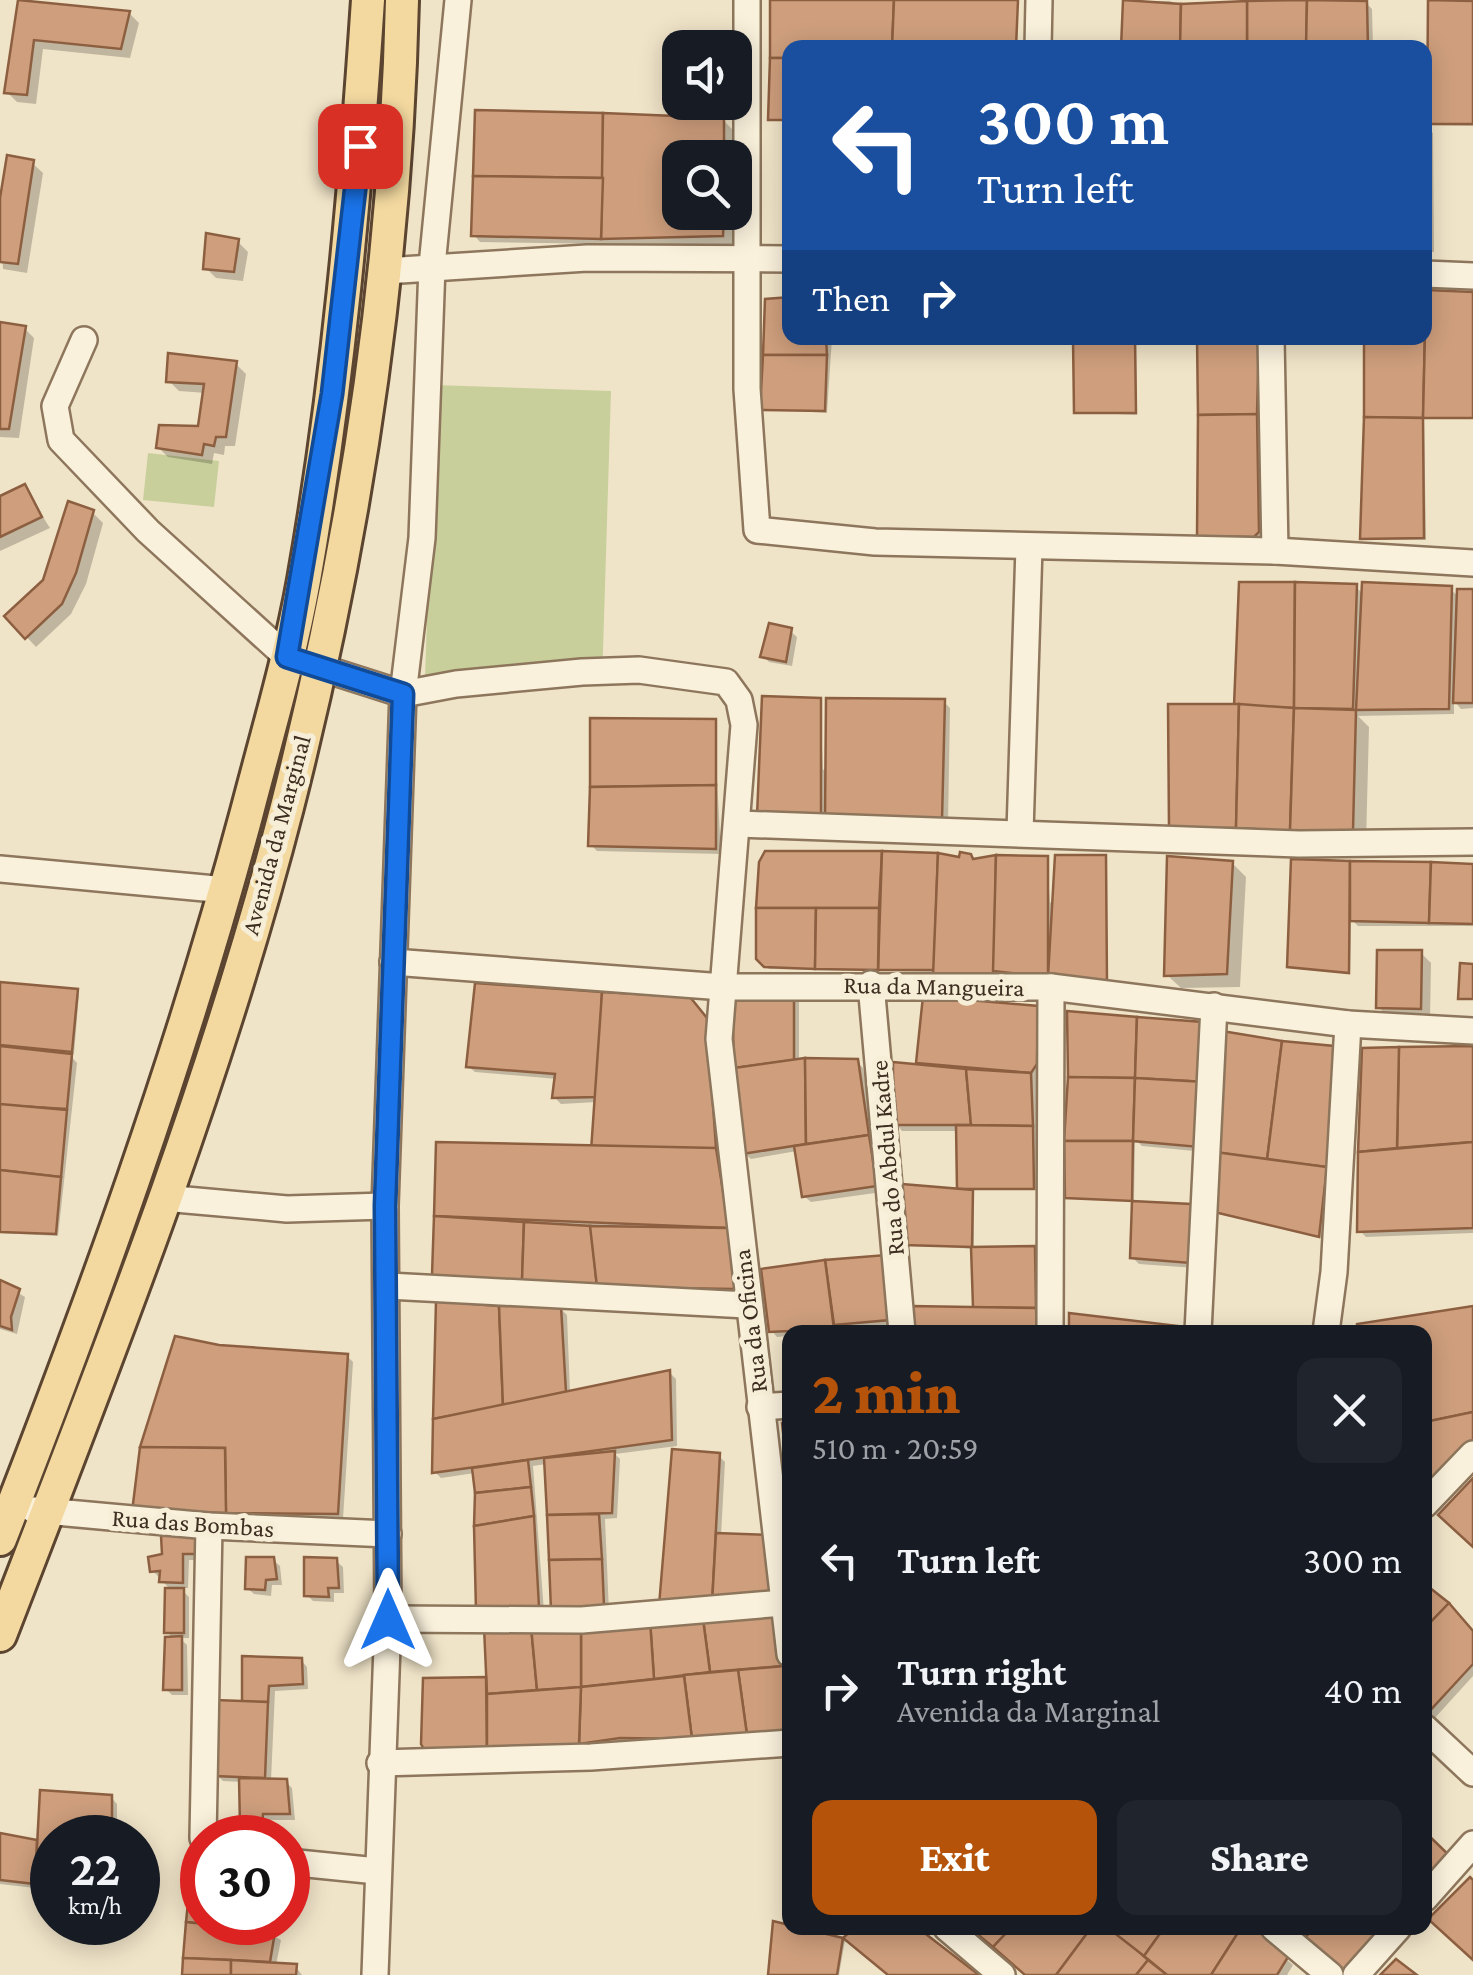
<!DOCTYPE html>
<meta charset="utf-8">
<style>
:root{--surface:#171b24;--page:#20242c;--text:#f1f3f6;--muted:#9ea1a6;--accent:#b45309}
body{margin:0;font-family:"Crimson Pro",serif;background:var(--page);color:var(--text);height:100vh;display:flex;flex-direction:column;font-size:38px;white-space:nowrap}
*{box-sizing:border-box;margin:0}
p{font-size:32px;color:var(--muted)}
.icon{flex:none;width:55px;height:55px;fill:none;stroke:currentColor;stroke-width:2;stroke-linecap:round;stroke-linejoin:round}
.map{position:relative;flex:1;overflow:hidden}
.drawer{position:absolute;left:782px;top:1325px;width:650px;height:610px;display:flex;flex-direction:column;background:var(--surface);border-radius:20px;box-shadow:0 5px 25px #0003}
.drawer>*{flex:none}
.banner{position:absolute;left:782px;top:40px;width:650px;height:305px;border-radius:20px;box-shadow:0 5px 25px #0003;background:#1a4fa0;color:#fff;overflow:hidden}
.buttons{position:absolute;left:662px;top:30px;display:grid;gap:20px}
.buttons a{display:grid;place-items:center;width:90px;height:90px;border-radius:20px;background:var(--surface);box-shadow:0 5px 25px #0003;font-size:50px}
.speed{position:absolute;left:30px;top:1815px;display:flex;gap:20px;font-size:50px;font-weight:700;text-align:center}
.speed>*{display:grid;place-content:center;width:130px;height:130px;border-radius:50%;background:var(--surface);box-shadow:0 5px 25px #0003;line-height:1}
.speed small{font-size:25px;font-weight:400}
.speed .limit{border:15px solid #d22;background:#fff;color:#111}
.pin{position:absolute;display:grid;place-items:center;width:85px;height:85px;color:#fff;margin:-42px;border-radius:20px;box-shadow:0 5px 15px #0006}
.me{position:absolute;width:110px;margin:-55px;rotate:0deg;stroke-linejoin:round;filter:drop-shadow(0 0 8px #0008)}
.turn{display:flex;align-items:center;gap:35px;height:210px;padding:0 30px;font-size:45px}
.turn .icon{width:130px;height:130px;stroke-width:2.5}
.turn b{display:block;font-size:70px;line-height:85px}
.then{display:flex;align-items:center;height:95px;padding:0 30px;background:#0003;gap:20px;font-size:38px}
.round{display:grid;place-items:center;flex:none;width:105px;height:105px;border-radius:20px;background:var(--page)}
.overview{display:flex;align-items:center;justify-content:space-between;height:170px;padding:0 30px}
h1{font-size:60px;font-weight:800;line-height:75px;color:var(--accent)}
.cta{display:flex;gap:20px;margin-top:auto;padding:20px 30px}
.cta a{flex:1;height:115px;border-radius:20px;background:var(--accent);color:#fff;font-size:40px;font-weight:800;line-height:115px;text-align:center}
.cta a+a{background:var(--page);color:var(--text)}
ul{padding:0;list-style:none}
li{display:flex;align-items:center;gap:30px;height:130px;padding:0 30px}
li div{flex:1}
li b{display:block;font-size:38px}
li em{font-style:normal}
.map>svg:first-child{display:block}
</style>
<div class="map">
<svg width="1473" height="1975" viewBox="0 0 1473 1975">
<rect width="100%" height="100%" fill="#f0e4c8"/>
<g fill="#c9cf9b">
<path d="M435,385L611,391L602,684L425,678Z"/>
<path d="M148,453L219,461L214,507L143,500Z"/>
</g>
<g fill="#0003" fill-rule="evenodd">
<path d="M1170,1L1183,8L1366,3L1372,9L1373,48H1124L1125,2Z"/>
<path d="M20,2L129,13L139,23L130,58L43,49L36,104L17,102L7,92Z"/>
<path d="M1431,2L1473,3V126L1430,125Z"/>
<path d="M723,120L737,134L736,248L617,252L610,244L480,242L474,235ZM680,158H735V212H680Z"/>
<path d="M1425,126L1433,133L1434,252H1425Z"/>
<path d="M32,163L43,173L27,273L3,269L0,215Z"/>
<path d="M237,241L248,252L243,281L216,278L206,268Z"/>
<path d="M1425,293L1473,294V419H1424L1426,540H1365L1366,338H1425Z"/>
<path d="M790,299V338H832L827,413L763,409Z"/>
<path d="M0,324L24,328L34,338L19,438L0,437Z"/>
<path d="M1075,338H1136L1137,415L1077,412Z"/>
<path d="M1200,338H1272L1264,539L1206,541L1199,535Z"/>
<path d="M236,364L246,374L235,446H225L224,455L214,453L212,464L168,457L158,447L200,429L206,393L179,391L169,381Z"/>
<path d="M24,487L50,528L0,551V499Z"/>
<path d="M92,512L103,523L86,584L71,614L36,647L7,616L45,582Z"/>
<path d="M1356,587L1364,595L1450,589L1459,597L1473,591V708L1461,709L1454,701V714L1358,716L1369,727L1366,844L1178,833L1243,708Z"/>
<path d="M790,631L797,637L792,666L769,662L763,656Z"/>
<path d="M820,701L823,770L944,702L950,708L948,826L833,825L823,814V821L762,818Z"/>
<path d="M714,722L721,854L597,851L591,845Z"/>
<path d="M882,853L962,860L970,856L974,862L1047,859L1050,903L1105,858L1108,984L996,972L995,978L936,972L769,969L758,958Z"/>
<path d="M1294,862L1473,867V926H1358L1351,919L1350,974L1292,968Z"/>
<path d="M1232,863L1246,877L1240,987L1181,988L1167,975Z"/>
<path d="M1421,953L1431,963L1430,1018L1389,1017L1378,1007Z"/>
<path d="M0,985L79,994L74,1054L68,1053L77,1063L58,1236L0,1233Z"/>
<path d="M793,993L799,1000V1062H857L863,1068L882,1192L811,1202L804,1196L797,1151L751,1159L744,1153Z"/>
<path d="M925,999L1037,1008L1043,1015L1042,1071L1036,1080V1190H974V1250L1034,1248L1040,1254L1042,1332H915L914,1309L976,1310L973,1249L905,1244L960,1191L958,1131H902L896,1124L918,1067Z"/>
<path d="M704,1014L720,1034L741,1295L435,1274L439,1145L594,1148L597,1102L561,1104L555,1098L557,1079L475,1072L468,1066Z"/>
<path d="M1070,1014L1205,1152L1142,1146L1135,1139L1134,1202L1068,1197Z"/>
<path d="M1332,1048L1321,1238L1215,1212Z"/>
<path d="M1473,1048V1233L1366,1237L1360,1231L1364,1050Z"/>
<path d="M1190,1207L1196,1213L1195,1268L1139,1264L1132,1257Z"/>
<path d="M885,1258L895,1326L777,1337L771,1330L764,1271Z"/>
<path d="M0,1282L25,1297L17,1334L0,1329Z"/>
<path d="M438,1303L560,1308L567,1315L570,1393L670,1373L676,1379L677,1446L615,1454L620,1459L617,1518L605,1519L609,1612L553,1608L546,1464L533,1466L544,1612L484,1616L475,1473L441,1478L435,1472Z"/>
<path d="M1473,1308V1470L1425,1523V1332H1360V1326Z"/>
<path d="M1072,1316L1188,1332H1071Z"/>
<path d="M219,1348L347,1356L353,1362L343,1519L141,1518Z"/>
<path d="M719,1456L725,1462L721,1536L776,1603L667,1612Z"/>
<path d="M194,1537L200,1543L201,1560H189L188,1588H180L189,1597V1638H180L187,1645L188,1695H172L166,1689L174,1639L167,1632L168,1587L152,1570L165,1556Z"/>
<path d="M273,1560L280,1566L282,1585H272L271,1596L254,1594L247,1588Z"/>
<path d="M336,1561L343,1567L344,1593H334V1602L313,1601L307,1595Z"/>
<path d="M1425,1587L1473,1634V1676L1433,1720L1425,1712Z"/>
<path d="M783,1623L790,1738L435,1758L426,1681L489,1680Z"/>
<path d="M301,1660L307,1667L308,1689L275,1691L271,1781L286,1782L292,1788L295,1820H268V1832L249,1831L242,1825V1782L223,1781L217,1775L244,1703Z"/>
<path d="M111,1797L117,1804V1838H52V1890L0,1884V1835L40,1843Z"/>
<path d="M194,1865L202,1866V1922H271L270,1934L281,1940L276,1965L295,1966L302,1975H187Z"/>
<path d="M775,1924L845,1940L839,1975H771Z"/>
<path d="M973,1928H1250L1293,1965L1287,1975H1029Z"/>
<path d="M1296,1928H1401L1349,1975Z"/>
</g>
<g fill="#cf9f7d" stroke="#8d5f41" stroke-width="2.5">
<path d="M18,0L130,11L121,49L34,40L27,95L4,93Z"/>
<path d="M770,0H894L892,48H790V58H770Z"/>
<path d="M894,0H1018L1016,48H892Z"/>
<path d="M1123,0L1181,4L1180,48H1121Z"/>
<path d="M1307,0L1306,48H1247V1Z"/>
<path d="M1307,0L1367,1L1368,48H1306Z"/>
<path d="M1428,0L1473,1V124H1427Z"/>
<path d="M1247,1V48H1180L1181,4Z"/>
<path d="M770,58H790V120H768Z"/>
<path d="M475,110L603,113V178L473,176Z"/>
<path d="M603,113L724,118V158H680V212H724L723,236L601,239Z"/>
<path d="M1425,124H1427L1429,247H1425Z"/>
<path d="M7,155L34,160L18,264L0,262V198Z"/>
<path d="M473,176L603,178L601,239L471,236Z"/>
<path d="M206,233L239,239L234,272L203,269Z"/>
<path d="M1426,290L1423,418L1364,417V338H1425Z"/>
<path d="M1426,290L1473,292V418H1423Z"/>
<path d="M790,297V338H826L827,355H763L765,299Z"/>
<path d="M0,322L26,326L9,429H0Z"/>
<path d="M1073,338H1135L1136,413H1074Z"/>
<path d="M1197,338H1259L1257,414L1198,415Z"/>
<path d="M168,353L237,361L226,437H216L214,446L204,444L202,455L156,448L159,425L198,426L204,384L166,382Z"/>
<path d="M763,355H827L825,411L760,410Z"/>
<path d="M1257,414L1259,532L1254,537L1197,536L1198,415Z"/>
<path d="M1364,417L1423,418L1424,538L1360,539Z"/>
<path d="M25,484L42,517L0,537V496Z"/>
<path d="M68,501L94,510L76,573L62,604L25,639L4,616L43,580Z"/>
<path d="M1239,582H1295L1294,708L1234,706Z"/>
<path d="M1295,582L1357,584L1353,709L1294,708Z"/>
<path d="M1362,582L1452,586L1449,709L1356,710Z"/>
<path d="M1457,589H1473V703H1453Z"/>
<path d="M769,623L792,628L786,662L760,657Z"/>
<path d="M762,696L821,698V819L757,816Z"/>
<path d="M826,698L945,699L942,820H825Z"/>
<path d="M1168,704H1239L1236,828H1169Z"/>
<path d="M1239,704L1294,708L1290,831L1236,828Z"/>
<path d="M1294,708L1356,710L1353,831H1290Z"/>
<path d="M590,718L716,719V785L590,787Z"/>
<path d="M716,785V849L588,846L590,787Z"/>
<path d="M765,851H882L879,908H756L759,862Z"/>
<path d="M882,851L938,853L934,970H878Z"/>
<path d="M960,852L971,854L973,859L996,855L994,977L933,976L938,853L959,857Z"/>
<path d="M996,855L1048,856V977L993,971Z"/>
<path d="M1055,855H1106L1107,983L1048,977Z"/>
<path d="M1167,856L1233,861L1227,974L1164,976Z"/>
<path d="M1291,859L1350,861L1349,973L1287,967Z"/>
<path d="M1350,861L1431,862L1429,923L1350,921Z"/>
<path d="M1431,862L1473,864V924L1429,923Z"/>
<path d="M756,908H816L815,969L764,967L756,959Z"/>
<path d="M816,908H879L878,970L815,969Z"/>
<path d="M1377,950H1422L1421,1009L1376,1008Z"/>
<path d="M1460,963L1473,964V999H1458Z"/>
<path d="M0,982L78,989L72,1052L0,1045Z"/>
<path d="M475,983L602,992L598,1097L552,1098L555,1074L466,1067Z"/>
<path d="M794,991V1060L734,1068L732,995Z"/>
<path d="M602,992L690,997L707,1018L716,1148L591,1151Z"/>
<path d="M923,996L1038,1006L1037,1064L1031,1073L916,1063Z"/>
<path d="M1067,1011L1137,1017L1135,1078L1068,1077Z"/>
<path d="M1137,1017L1203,1022L1205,1082L1135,1078Z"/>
<path d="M1222,1031L1282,1041L1267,1160L1215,1152Z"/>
<path d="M1282,1041L1334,1046L1327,1167L1267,1160Z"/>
<path d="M0,1046L72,1054L67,1109L0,1105Z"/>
<path d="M1473,1046V1142L1397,1148L1399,1047Z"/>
<path d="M1399,1047L1397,1148L1358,1152L1362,1048Z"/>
<path d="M805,1058L806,1144L742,1154L734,1068Z"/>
<path d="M805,1058L858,1059L869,1135L806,1144Z"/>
<path d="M893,1062L966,1069L971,1125H893Z"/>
<path d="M966,1069L1031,1073L1033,1126L971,1125Z"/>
<path d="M1068,1077L1135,1078L1133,1141H1064Z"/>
<path d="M1135,1078L1205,1082L1199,1147L1133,1141Z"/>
<path d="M0,1104L67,1110L61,1177L0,1170Z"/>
<path d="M956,1125L1033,1126L1034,1189H957Z"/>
<path d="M869,1135L877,1186L802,1197L794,1146Z"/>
<path d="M1064,1141H1133L1132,1201L1065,1198Z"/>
<path d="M436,1142L716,1148L729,1228L434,1216Z"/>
<path d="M1473,1142V1228L1357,1232L1358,1152Z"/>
<path d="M1215,1152L1327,1167L1319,1237L1210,1211Z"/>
<path d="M0,1170L61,1177L56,1234L0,1232Z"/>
<path d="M902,1184L973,1190L972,1247L903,1245Z"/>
<path d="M1132,1201L1191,1204L1190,1263L1130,1258Z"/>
<path d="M434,1216L524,1222L522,1281L432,1275Z"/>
<path d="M524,1222L591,1226L597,1287L522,1281Z"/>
<path d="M590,1226L729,1228L736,1289L597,1287Z"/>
<path d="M1035,1246L1036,1308L973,1307L971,1247Z"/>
<path d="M886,1255L890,1320L834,1325L825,1260Z"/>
<path d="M825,1260L834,1329L769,1332L761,1269Z"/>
<path d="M0,1280L20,1289L11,1317L12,1330L0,1326Z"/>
<path d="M436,1301L499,1306L503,1406L433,1419Z"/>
<path d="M499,1306H561L566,1392L503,1406Z"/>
<path d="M911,1306L1036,1308L1037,1332H912Z"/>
<path d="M1473,1306V1412L1425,1422V1332H1357V1324Z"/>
<path d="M1069,1313L1187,1327V1332H1069Z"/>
<path d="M175,1336L219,1345L348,1354L338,1514L226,1513L225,1448L140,1447Z"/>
<path d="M670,1370L672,1440L432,1473L433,1419Z"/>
<path d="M1473,1412V1442L1425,1494V1422Z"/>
<path d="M782,1423H790V1496Z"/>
<path d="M140,1447L225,1448L226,1513L132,1512Z"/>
<path d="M672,1449L720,1453L712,1604L659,1606Z"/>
<path d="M615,1451L612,1513L547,1515L544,1458Z"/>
<path d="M528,1460L531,1487L475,1493L472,1468Z"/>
<path d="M1473,1478V1547L1438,1515Z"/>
<path d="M531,1487L534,1516L474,1526L475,1493Z"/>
<path d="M599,1514L602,1559L549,1560L547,1515Z"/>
<path d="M534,1516L539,1607L476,1611L474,1526Z"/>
<path d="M716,1533L769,1535L771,1598L712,1604Z"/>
<path d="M195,1535L196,1554H183V1583L159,1582L160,1571L150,1572L148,1557L162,1554L161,1536Z"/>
<path d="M246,1557H274L277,1579L266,1580L265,1590L245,1589Z"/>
<path d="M304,1557L337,1558L339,1588H328L329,1597L304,1596Z"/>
<path d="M602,1559L604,1606L551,1610L549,1560Z"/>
<path d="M1425,1584L1449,1603L1425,1628Z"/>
<path d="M165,1588H184V1633H164Z"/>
<path d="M1449,1603L1473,1631V1664L1425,1716V1628Z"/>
<path d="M777,1614L784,1666L710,1672L703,1619Z"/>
<path d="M703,1619L710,1672L654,1679L650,1620Z"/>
<path d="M650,1620L654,1679L581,1687V1627Z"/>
<path d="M531,1626L537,1690L487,1694L484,1627Z"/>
<path d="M531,1626L581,1627V1687L537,1690Z"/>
<path d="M182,1636V1690H163L165,1637Z"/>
<path d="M242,1656L302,1658L303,1684L269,1686L268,1702H242Z"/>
<path d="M784,1666L790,1732L747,1735L738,1670Z"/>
<path d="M738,1670L747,1735L692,1739L684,1675Z"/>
<path d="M684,1676L692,1739L620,1738L579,1744L581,1687Z"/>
<path d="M486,1677L487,1750L426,1753L421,1744L423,1678Z"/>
<path d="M581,1687L579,1744L487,1750V1694Z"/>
<path d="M215,1700L268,1702L265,1778L215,1776Z"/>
<path d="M239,1778L287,1779L290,1814H263L262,1827L240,1826Z"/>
<path d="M40,1790L112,1795V1838H52V1886L35,1884Z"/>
<path d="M1425,1832L1451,1857L1425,1886Z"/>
<path d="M0,1833L37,1840L35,1884L0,1880Z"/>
<path d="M192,1863L202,1864V1922H265L264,1931L186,1922Z"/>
<path d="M1470,1877L1473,1880V1960L1428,1919Z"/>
<path d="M773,1921L843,1938L837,1975H768Z"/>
<path d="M186,1922L275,1932L270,1962L183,1958Z"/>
<path d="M854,1928H918L979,1975H888L843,1938Z"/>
<path d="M970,1928H1011L993,1947Z"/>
<path d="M1011,1928H1091L1056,1975H1025L993,1947Z"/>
<path d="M1091,1928H1113L1148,1960L1136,1975H1056Z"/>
<path d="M1108,1928H1164L1144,1956Z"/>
<path d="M1164,1928H1241L1211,1975H1167L1144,1956Z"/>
<path d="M1241,1928H1256L1288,1957L1277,1975H1211Z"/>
<path d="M1313,1928H1389L1347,1975L1305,1938Z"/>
<path d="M183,1958L231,1960V1975H182Z"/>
<path d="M1396,1959L1417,1975H1380Z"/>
<path d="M231,1960L297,1964L296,1975H231Z"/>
<path d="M1148,1960L1167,1975H1136Z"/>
</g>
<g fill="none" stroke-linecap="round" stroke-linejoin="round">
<defs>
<g id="minor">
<path d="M747,0V389L757,530L875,542L1275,551L1473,563"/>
<path d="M1038,48L1039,0"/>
<path d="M385,271L587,258L790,259"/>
<path d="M1425,274L1473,276"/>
<path d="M1271,338L1275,551"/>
<path d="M84,340L55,406L61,440L148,531L287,657L403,694L456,684L582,672L639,670L726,682L739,700L744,725L719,1039L790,1654"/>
<path d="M739,824L1299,844L1473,842"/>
<path d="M1020,832L1029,547"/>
<path d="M0,869L226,890"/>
<path d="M393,962L723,987H1051L1348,1024L1473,1031"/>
<path d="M871,984L902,1332"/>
<path d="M164,1198L287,1209L385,1206"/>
<path d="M388,1286L747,1305"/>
<path d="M1050,1332L1051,987"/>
<path d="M1198,1332L1214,1006"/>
<path d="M1326,1332L1334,1272L1348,1024"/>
<path d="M760,1407L790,1405"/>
<path d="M1425,1504L1473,1454"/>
<path d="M34,1510L209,1526L388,1534"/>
<path d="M388,1619L582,1620L783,1603"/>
<path d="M1425,1728L1473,1773"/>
<path d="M380,1763L591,1757L790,1743"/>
<path d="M203,1838L209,1526"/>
<path d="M288,1862L377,1871"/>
<path d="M1425,1898L1473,1844"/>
<path d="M947,1928L1002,1975"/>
<path d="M1274,1928L1330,1975"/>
<path d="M375,1975L388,1619L385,1206L403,694L422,538L432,266L458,0"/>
<path d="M1356,1975L1398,1928"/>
</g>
<g id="major">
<path d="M0,1539C93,1301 181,1059 247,812C267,735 290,658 304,580C338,387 355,195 368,0"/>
<path d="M0,1635C105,1363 214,1090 287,807C354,544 396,272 402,0"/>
</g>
</defs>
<use href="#minor" stroke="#8d765c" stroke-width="30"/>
<use href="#major" stroke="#5b4430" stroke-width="38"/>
<use href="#minor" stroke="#faf1dc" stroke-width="25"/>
<use href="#major" stroke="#f3d9a0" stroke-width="32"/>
</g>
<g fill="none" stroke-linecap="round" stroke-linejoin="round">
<defs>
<path id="route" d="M360,146L332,394L287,657L403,694L385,1206L388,1620"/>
</defs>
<use href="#route" stroke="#114b97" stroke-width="25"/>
<use href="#route" stroke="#1a73e8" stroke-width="18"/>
</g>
<g text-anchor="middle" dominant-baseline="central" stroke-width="10" stroke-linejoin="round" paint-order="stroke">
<g font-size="25" fill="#3d2e20" stroke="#f7eed8">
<text transform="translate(276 835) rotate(-75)">Avenida da Marginal</text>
<text transform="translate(934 986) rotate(1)">Rua da Mangueira</text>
<text transform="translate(887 1158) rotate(-95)">Rua do Abdul Kadre</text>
<text transform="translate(750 1321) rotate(-97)">Rua da Oficina</text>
<text transform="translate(193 1523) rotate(4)">Rua das Bombas</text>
</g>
</g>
</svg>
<div class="buttons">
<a><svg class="icon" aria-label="sound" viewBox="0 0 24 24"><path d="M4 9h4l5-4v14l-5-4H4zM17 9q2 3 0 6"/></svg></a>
<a><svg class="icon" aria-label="search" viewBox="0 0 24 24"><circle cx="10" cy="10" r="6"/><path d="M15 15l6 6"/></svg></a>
</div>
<div class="speed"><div>22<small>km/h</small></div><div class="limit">30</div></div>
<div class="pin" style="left:360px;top:146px;background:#d93025"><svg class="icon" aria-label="arrive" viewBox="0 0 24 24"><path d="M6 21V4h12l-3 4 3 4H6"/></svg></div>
<svg class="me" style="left:388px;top:1620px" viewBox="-20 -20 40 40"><path d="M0-17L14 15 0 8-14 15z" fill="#1a73e8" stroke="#fff" stroke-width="4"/></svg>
<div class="banner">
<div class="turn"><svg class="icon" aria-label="left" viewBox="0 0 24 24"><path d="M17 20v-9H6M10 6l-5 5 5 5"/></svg><div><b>300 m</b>Turn left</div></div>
<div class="then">Then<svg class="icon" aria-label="right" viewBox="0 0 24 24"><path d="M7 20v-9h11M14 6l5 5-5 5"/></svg></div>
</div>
<section class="drawer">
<div class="overview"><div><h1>2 min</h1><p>510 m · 20:59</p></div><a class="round"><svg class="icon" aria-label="close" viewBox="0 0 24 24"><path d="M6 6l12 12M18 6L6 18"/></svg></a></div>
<ul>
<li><svg class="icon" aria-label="left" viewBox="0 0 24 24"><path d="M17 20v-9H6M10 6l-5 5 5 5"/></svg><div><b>Turn left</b></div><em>300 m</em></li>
<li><svg class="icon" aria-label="right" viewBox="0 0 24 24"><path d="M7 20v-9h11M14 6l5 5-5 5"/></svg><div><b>Turn right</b><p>Avenida da Marginal</p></div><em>40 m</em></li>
</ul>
<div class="cta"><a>Exit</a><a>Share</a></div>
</section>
</div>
